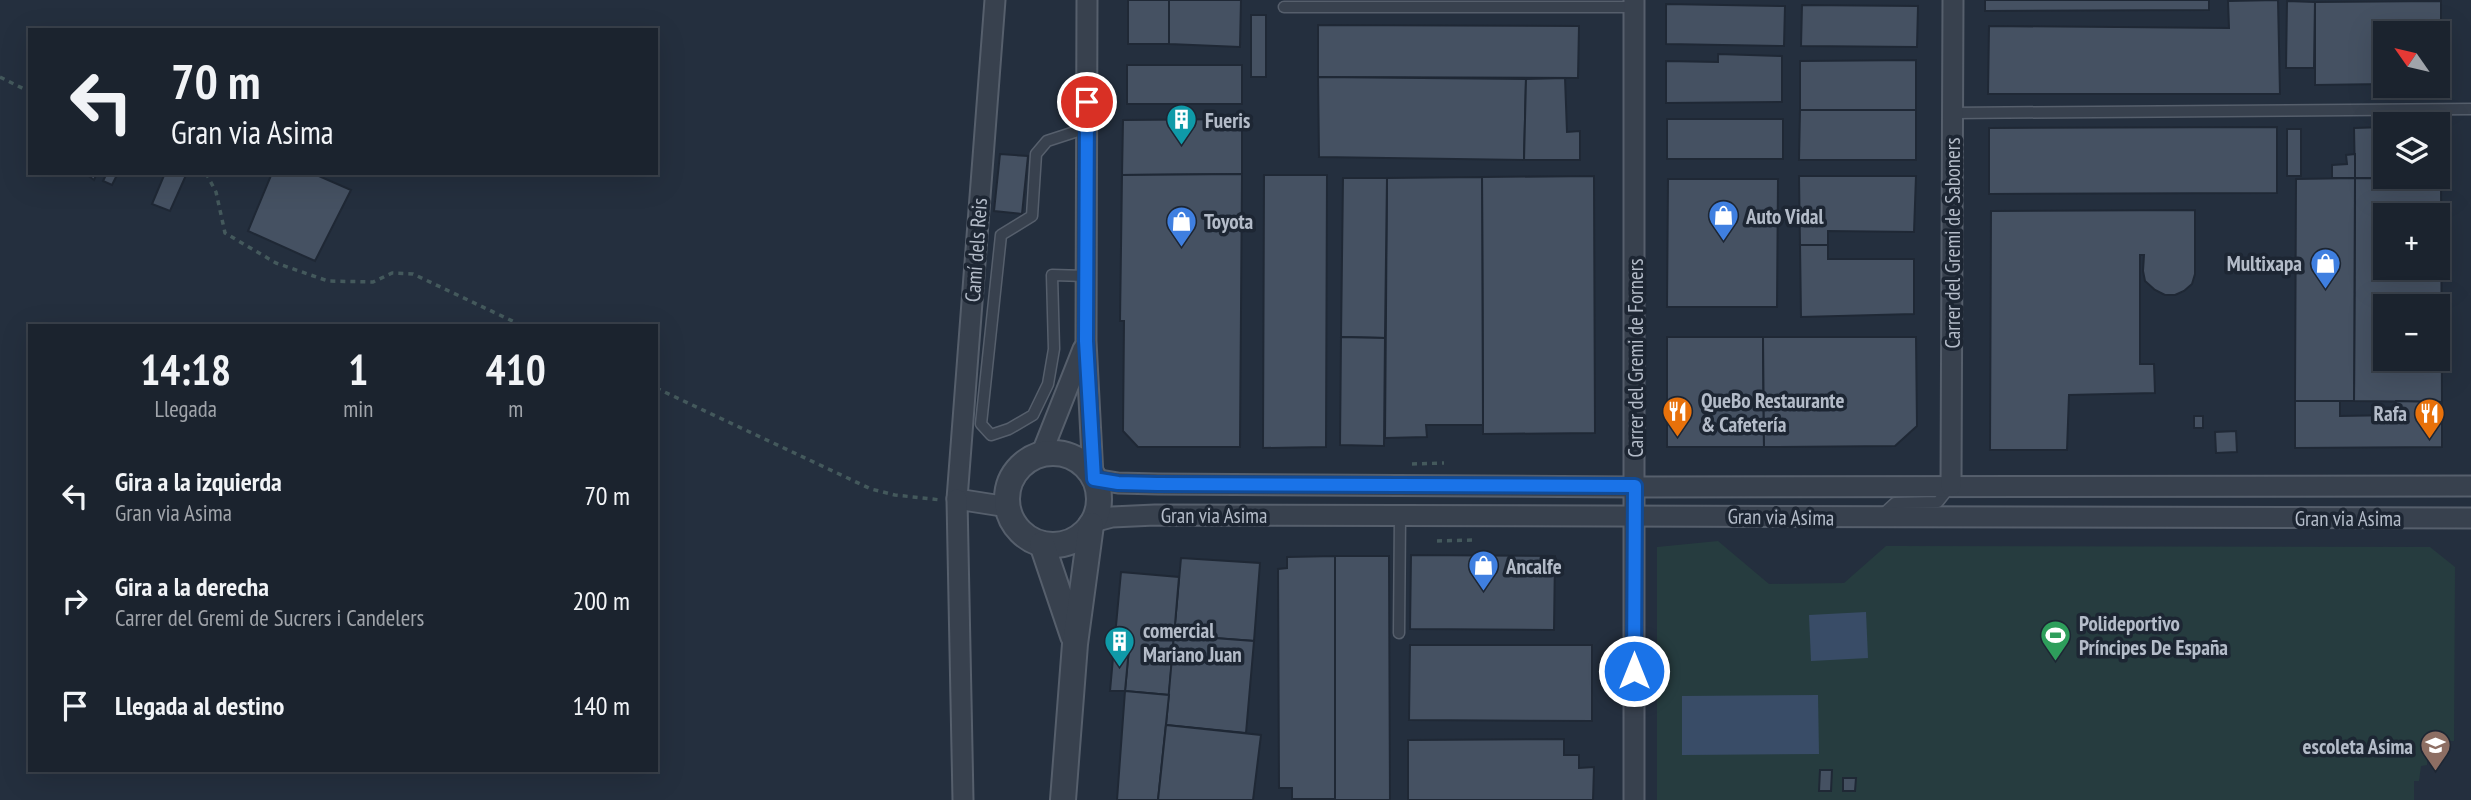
<!DOCTYPE html>
<html lang="es">
<meta charset="utf-8">
<style>
:root{--surface:#1b232e;--page:#242b36;--text:#f1f3f6;--muted:#a0a4aa;--line:#39404a}
body{margin:0;font-family:"PT Sans Narrow",sans-serif;background:var(--page);color:var(--text);height:100vh;display:flex;flex-direction:column;font-size:26px;white-space:nowrap}
*{box-sizing:border-box;margin:0}
p{font-size:23px;color:var(--muted)}
.icon{flex:none;width:38px;height:38px;fill:none;stroke:currentColor;stroke-width:2;stroke-linecap:round;stroke-linejoin:round}
.map{position:relative;flex:1;overflow:hidden}
.side{position:absolute;left:28px;top:324px;width:630px;height:448px;display:flex;flex-direction:column;background:var(--surface);border-radius:0px;box-shadow:0 7px 28px #0002,0 0 0 2px var(--line)}
.side>*{flex:none}
.banner{position:absolute;left:28px;top:28px;width:630px;height:147px;border-radius:0px;box-shadow:0 7px 28px #0002,0 0 0 2px var(--line);background:#1b232e;color:var(--text);overflow:hidden}
.needle{width:46px;rotate:304deg}
.fabs{position:absolute;left:2373px;top:21px;display:grid;gap:14px}
.fabs a{display:grid;place-items:center;width:77px;height:77px;border-radius:0px;background:var(--surface);box-shadow:0 7px 28px #0002,0 0 0 2px var(--line);font-size:35px}
.pin{position:absolute;display:grid;place-items:center;width:60px;height:60px;color:#fff;margin:-30px;border:4px solid #fff;border-radius:50%;box-shadow:0 2px 7px #0007}
.me{position:absolute;width:77px;margin:-38px;rotate:0deg;stroke-linejoin:round;filter:drop-shadow(0 0 5px #0008)}
.turn{display:flex;align-items:center;gap:24px;height:147px;padding:0 28px;font-size:32px}
.turn .icon{width:91px;height:91px;stroke-width:2.5}
.turn b{display:block;font-size:49px;line-height:60px}
.eta{display:flex;justify-content:space-evenly;align-items:center;height:119px;text-align:center}
.eta b{font-size:42px;font-weight:800;line-height:49px}
ul{padding:0;list-style:none}
li{display:flex;align-items:center;gap:21px;height:105px;padding:0 28px}
li div{flex:1}
li b{display:block;font-size:26px}
li em{font-style:normal}
.map>svg:first-child{display:block}
</style>
<div class="map">
<svg width="2471" height="800" viewBox="0 0 2471 800">
<rect width="100%" height="100%" fill="#242f3e"/>
<path fill="#263c3f" d="M1718,541L1769,584L1844,583L1886,546L2430,547L2455,567L2454,741L2428,742L2427,765L2421,766L2419,781H2414V800H1657V547Z"/>
<g fill="#394c67">
<path d="M1866,612L1868,658L1811,661L1809,615Z"/>
<path d="M1818,695L1819,754L1682,755V696Z"/>
</g>
<g fill="#455162" stroke="#1f2835" stroke-width="2" fill-rule="evenodd">
<rect x="1128" y="0" width="41" height="44"/>
<path d="M1169,0H1241L1240,47L1169,44Z"/>
<path d="M1985,0H2209V10L1985,11Z"/>
<path d="M2278,0L2280,94H1988L1989,26L2229,28L2228,1Z"/>
<path d="M2287,1L2315,2L2314,68H2286Z"/>
<path d="M2441,1V84H2438V33H2385V84L2315,85V2Z"/>
<path d="M1666,4L1785,6L1784,46L1666,44Z"/>
<path d="M1802,5L1918,6L1917,47L1801,46Z"/>
<rect x="1251" y="15" width="15" height="62"/>
<path d="M1318,25L1579,26L1578,78L1318,77Z"/>
<path d="M1718,54L1782,56V102L1666,103V61L1718,62Z"/>
<path d="M1916,60V110H1800V61Z"/>
<rect x="1127" y="65" width="115" height="39"/>
<path d="M1318,77L1526,79L1524,160L1319,157Z"/>
<path d="M1565,78L1567,132L1580,131V160H1524L1526,79Z"/>
<path d="M1800,110H1916V160H1799Z"/>
<rect x="2400" y="116" width="25" height="8"/>
<path d="M1242,119V174L1122,175L1123,120Z"/>
<rect x="1667" y="119" width="116" height="40"/>
<path d="M2277,127V193L1989,194V128Z"/>
<path d="M2385,127V177H2438V128H2441V179L2355,178L2354,128Z"/>
<rect x="2287" y="129" width="14" height="47"/>
<path d="M1000,154L1028,156L1022,214L994,211Z"/>
<path d="M2355,154V178H2332V165L2347,164L2346,155Z"/>
<path d="M85,173H97L94,180Z"/>
<path d="M107,173H118L112,185L103,181Z"/>
<path d="M165,173H187L170,211L152,204Z"/>
<path d="M272,173H312L351,190L315,261L248,231Z"/>
<path d="M1242,174L1240,447H1138L1123,431L1124,321H1120L1122,175Z"/>
<path d="M1264,175H1327L1326,447L1263,448Z"/>
<path d="M1594,176L1595,433L1483,434L1482,177Z"/>
<path d="M1799,176H1916L1914,232L1828,231V245H1800Z"/>
<path d="M1482,177L1483,425H1426L1427,437L1385,438L1387,178Z"/>
<path d="M1343,178H1387L1385,338L1341,337Z"/>
<path d="M2355,178L2441,179L2442,402L2354,401ZM2385,215H2438V268H2385ZM2385,306H2438V359H2385Z"/>
<path d="M2355,178L2354,401H2295L2296,179Z"/>
<path d="M1668,179H1778L1777,307H1667Z"/>
<path d="M2195,210V274L2192,284L2184,291L2175,295H2165L2155,290L2145,281L2143,271L2144,255H2140V364H2154L2155,393L2069,395L2067,450H1990L1991,211Z"/>
<path d="M1800,245H1828V259H1914V314L1801,317Z"/>
<path d="M1341,337L1385,338L1384,446L1340,445Z"/>
<path d="M1667,337H1763L1764,447H1667Z"/>
<path d="M1763,337H1916L1917,426L1895,446L1764,447Z"/>
<path d="M2295,401H2340V416L2395,415L2396,401L2442,402V447L2295,448Z"/>
<rect x="2194" y="416" width="9" height="12"/>
<path d="M2236,431L2237,452L2216,453L2215,432Z"/>
<path d="M1411,555L1555,556L1554,630L1410,629Z"/>
<path d="M1335,556V799H1292V788H1279L1278,569L1287,568V557Z"/>
<path d="M1335,556H1389L1390,800H1335Z"/>
<path d="M1181,558L1260,563L1254,641L1174,635Z"/>
<path d="M1121,572L1179,577L1169,695L1125,691L1129,648L1114,647Z"/>
<path d="M1174,635L1254,641L1246,733L1166,725Z"/>
<path d="M1410,645H1592V721L1409,720Z"/>
<path d="M1114,647L1129,648L1125,691H1110Z"/>
<path d="M1125,691L1169,695L1158,800H1117Z"/>
<path d="M1166,725L1261,735L1253,800H1158Z"/>
<path d="M1564,739V755H1579V768L1594,767L1593,800H1408V740Z"/>
<path d="M1820,770H1832L1831,791H1819Z"/>
<path d="M1843,778H1856L1855,791H1843Z"/>
</g>
<g fill="none" stroke-linecap="round" stroke-linejoin="round">
<defs>
<g id="service">
<path d="M1284,7H1634"/>
<path d="M1952,113L2471,109"/>
<path d="M1086,276L1052,275L1054,349L1048,384L1033,415L1009,429L991,435L981,424L1001,235L1032,216L1036,154L1047,141L1087,128"/>
<path d="M1882,515L1895,503L1938,502L1949,488"/>
<path d="M1399,633L1400,516"/>
</g>
<g id="minor">
<path d="M995,0L957,499L1008,507"/>
<path d="M1087,0L1086,341L1093,476"/>
<path d="M1041,455L1083,349"/>
<path d="M1094,479L1118,483L1158,484L1635,487L2471,486"/>
<path d="M1951,486L1953,0"/>
<path d="M957,499L963,800"/>
<path d="M1093,522L1112,517L1155,515L2471,518"/>
<path d="M1634,800V0"/>
</g>
<g id="tertiary">
<circle cx="1053" cy="499" r="46"/>
<path d="M1042,544L1073,636"/>
<path d="M1063,800L1075,644L1091,525"/>
</g>
</defs>
<use href="#service" stroke="#565f6c" stroke-width="13"/>
<use href="#minor" stroke="#565f6c" stroke-width="23"/>
<use href="#tertiary" stroke="#565f6c" stroke-width="28"/>
<g stroke="#44595c" stroke-width="3.5" stroke-dasharray="5 5" stroke-linecap="butt">
<path d="M0,77L30,92"/>
<path d="M206,173L216,192L225,233L276,263L328,281L373,282L392,273L413,274L523,326"/>
<path d="M656,388L871,489L895,495L941,500"/>
<path d="M1412,464L1444,463"/>
<path d="M1437,541L1473,540"/>
</g>
<use href="#service" stroke="#38414e" stroke-width="10"/>
<use href="#minor" stroke="#38414e" stroke-width="19"/>
<use href="#tertiary" stroke="#38414e" stroke-width="24"/>
</g>
<g fill="none" stroke-linecap="round" stroke-linejoin="round">
<defs>
<path id="route" d="M1087,102L1086,341L1094,479L1118,483L1157,484L1635,486L1634,671"/>
</defs>
<use href="#route" stroke="#114b97" stroke-width="18"/>
<use href="#route" stroke="#1a73e8" stroke-width="12"/>
</g>
<defs>
<symbol id="building-pin" viewBox="-11 -11 22 30"><path d="M0 17L-7.5 6A9.5 9.5 0 1 1 7.5 6Z" fill="#0f9aa8" stroke="#1d2633"/><path d="M-4-6H4V6H1V3H-1V6H-4ZM-2.5-4.3h1.7v1.8h-1.7ZM.8-4.3h1.7v1.8H.8ZM-2.5-1h1.7V.8h-1.7ZM.8-1h1.7V.8H.8Z" fill="#fff"/></symbol>
<symbol id="shop-pin" viewBox="-11 -11 22 30"><path d="M0 17L-7.5 6A9.5 9.5 0 1 1 7.5 6Z" fill="#3f7fe0" stroke="#1d2633"/><path d="M-5-2.5h2.3a2.7 3.5 0 0 1 5.4 0H5L5.5 6h-11ZM-1.5-2.5h3a1.5 2.3 0 0 0-3 0Z" fill="#fff"/></symbol>
<symbol id="restaurant-pin" viewBox="-11 -11 22 30"><path d="M0 17L-7.5 6A9.5 9.5 0 1 1 7.5 6Z" fill="#e8710a" stroke="#1d2633"/><path d="M-5-6h1v4h1v-4h1v4h1v-4h1v5L-1.5 .5V6h-2V.5L-5-1ZM5-6V6H3V1.5H1.5Q1.5-4 5-6Z" fill="#fff"/></symbol>
<symbol id="stadium-pin" viewBox="-11 -11 22 30"><path d="M0 17L-7.5 6A9.5 9.5 0 1 1 7.5 6Z" fill="#2e9e5b" stroke="#1d2633"/><path d="M0-5a6.5 5 0 1 0 0 10a6.5 5 0 1 0 0-10ZM-3.5-1.8h7v3.6h-7Z" fill="#fff"/></symbol>
<symbol id="school-pin" viewBox="-11 -11 22 30"><path d="M0 17L-7.5 6A9.5 9.5 0 1 1 7.5 6Z" fill="#8d6e63" stroke="#1d2633"/><path d="M0-5L7-2L0 1L-7-2ZM-4 1L0 2.5L4 1V4Q0 6-4 4Z" fill="#fff"/></symbol>
</defs>
<g fill-rule="evenodd">
<use href="#building-pin" x="1164" y="102" width="35" height="47"/>
<use href="#shop-pin" x="1706" y="198" width="35" height="47"/>
<use href="#shop-pin" x="1164" y="204" width="35" height="47"/>
<use href="#shop-pin" x="2308" y="246" width="35" height="47"/>
<use href="#restaurant-pin" x="1660" y="394" width="35" height="47"/>
<use href="#restaurant-pin" x="2412" y="396" width="35" height="47"/>
<use href="#shop-pin" x="1466" y="548" width="35" height="47"/>
<use href="#stadium-pin" x="2038" y="618" width="35" height="47"/>
<use href="#building-pin" x="1102" y="624" width="35" height="47"/>
<use href="#school-pin" x="2418" y="728" width="35" height="47"/>
</g>
<g text-anchor="middle" dominant-baseline="central" stroke-width="7" stroke-linejoin="round" paint-order="stroke">
<g font-size="21" font-weight="bold" fill="#b4bcc9" stroke="#1d2633" text-anchor="start">
<text x="1205" y="120">Fueris</text>
<text x="1746" y="216">Auto Vidal</text>
<text x="1204" y="221">Toyota</text>
<text x="2302" y="263" text-anchor="end">Multixapa</text>
<text x="1701" y="400">QueBo Restaurante<tspan x="1701" dy="24">&amp; Cafetería</tspan></text>
<text x="2407" y="413" text-anchor="end">Rafa</text>
<text x="1506" y="566">Ancalfe</text>
<text x="2079" y="623">Polideportivo<tspan x="2079" dy="24">Príncipes De España</tspan></text>
<text x="1143" y="630">comercial<tspan x="1143" dy="24">Mariano Juan</tspan></text>
<text x="2413" y="746" text-anchor="end">escoleta Asima</text>
</g>
<g font-size="21" fill="#b4bcc9" stroke="#1d2633">
<text transform="translate(1952 243) rotate(-90)">Carrer del Gremi de Saboners</text>
<text transform="translate(976 250) rotate(-86)">Camí dels Reis</text>
<text transform="translate(1635 358) rotate(-90)">Carrer del Gremi de Forners</text>
<text x="1214" y="515">Gran via Asima</text>
<text transform="translate(1781 517) rotate(1)">Gran via Asima</text>
<text x="2348" y="518">Gran via Asima</text>
</g>
</g>
</svg>
<div class="fabs">
<a><svg class="needle" viewBox="-14 -14 28 28"><path d="M0-13l5 13h-10z" fill="#e53935"/><path d="M0 13l5-13h-10z" fill="#a0a4aa"/></svg></a>
<a><svg class="icon" aria-label="layers" viewBox="0 0 24 24"><path d="M12 4l9 5-9 5-9-5zM3 14l9 5 9-5"/></svg></a>
<a>+</a>
<a>−</a>
</div>
<div class="pin" style="left:1087px;top:102px;background:#d93025"><svg class="icon" aria-label="arrive" viewBox="0 0 24 24"><path d="M6 21V4h12l-3 4 3 4H6"/></svg></div>
<svg class="me" style="left:1634px;top:671px" viewBox="-20 -20 40 40"><circle r="17" fill="#1a73e8" stroke="#fff" stroke-width="3"/><path d="M0-11L8 9 0 5-8 9z" fill="#fff"/></svg>
<div class="banner">
<div class="turn"><svg class="icon" aria-label="left" viewBox="0 0 24 24"><path d="M17 20v-9H6M10 6l-5 5 5 5"/></svg><div><b>70 m</b>Gran via Asima</div></div>
</div>
<section class="side">
<div class="eta">
<div><b>14:18</b><p>Llegada</p></div>
<div><b>1</b><p>min</p></div>
<div><b>410</b><p>m</p></div>
</div>
<ul>
<li><svg class="icon" aria-label="left" viewBox="0 0 24 24"><path d="M17 20v-9H6M10 6l-5 5 5 5"/></svg><div><b>Gira a la izquierda</b><p>Gran via Asima</p></div><em>70 m</em></li>
<li><svg class="icon" aria-label="right" viewBox="0 0 24 24"><path d="M7 20v-9h11M14 6l5 5-5 5"/></svg><div><b>Gira a la derecha</b><p>Carrer del Gremi de Sucrers i Candelers</p></div><em>200 m</em></li>
<li><svg class="icon" aria-label="arrive" viewBox="0 0 24 24"><path d="M6 21V4h12l-3 4 3 4H6"/></svg><div><b>Llegada al destino</b></div><em>140 m</em></li>
</ul>
</section>
</div>
